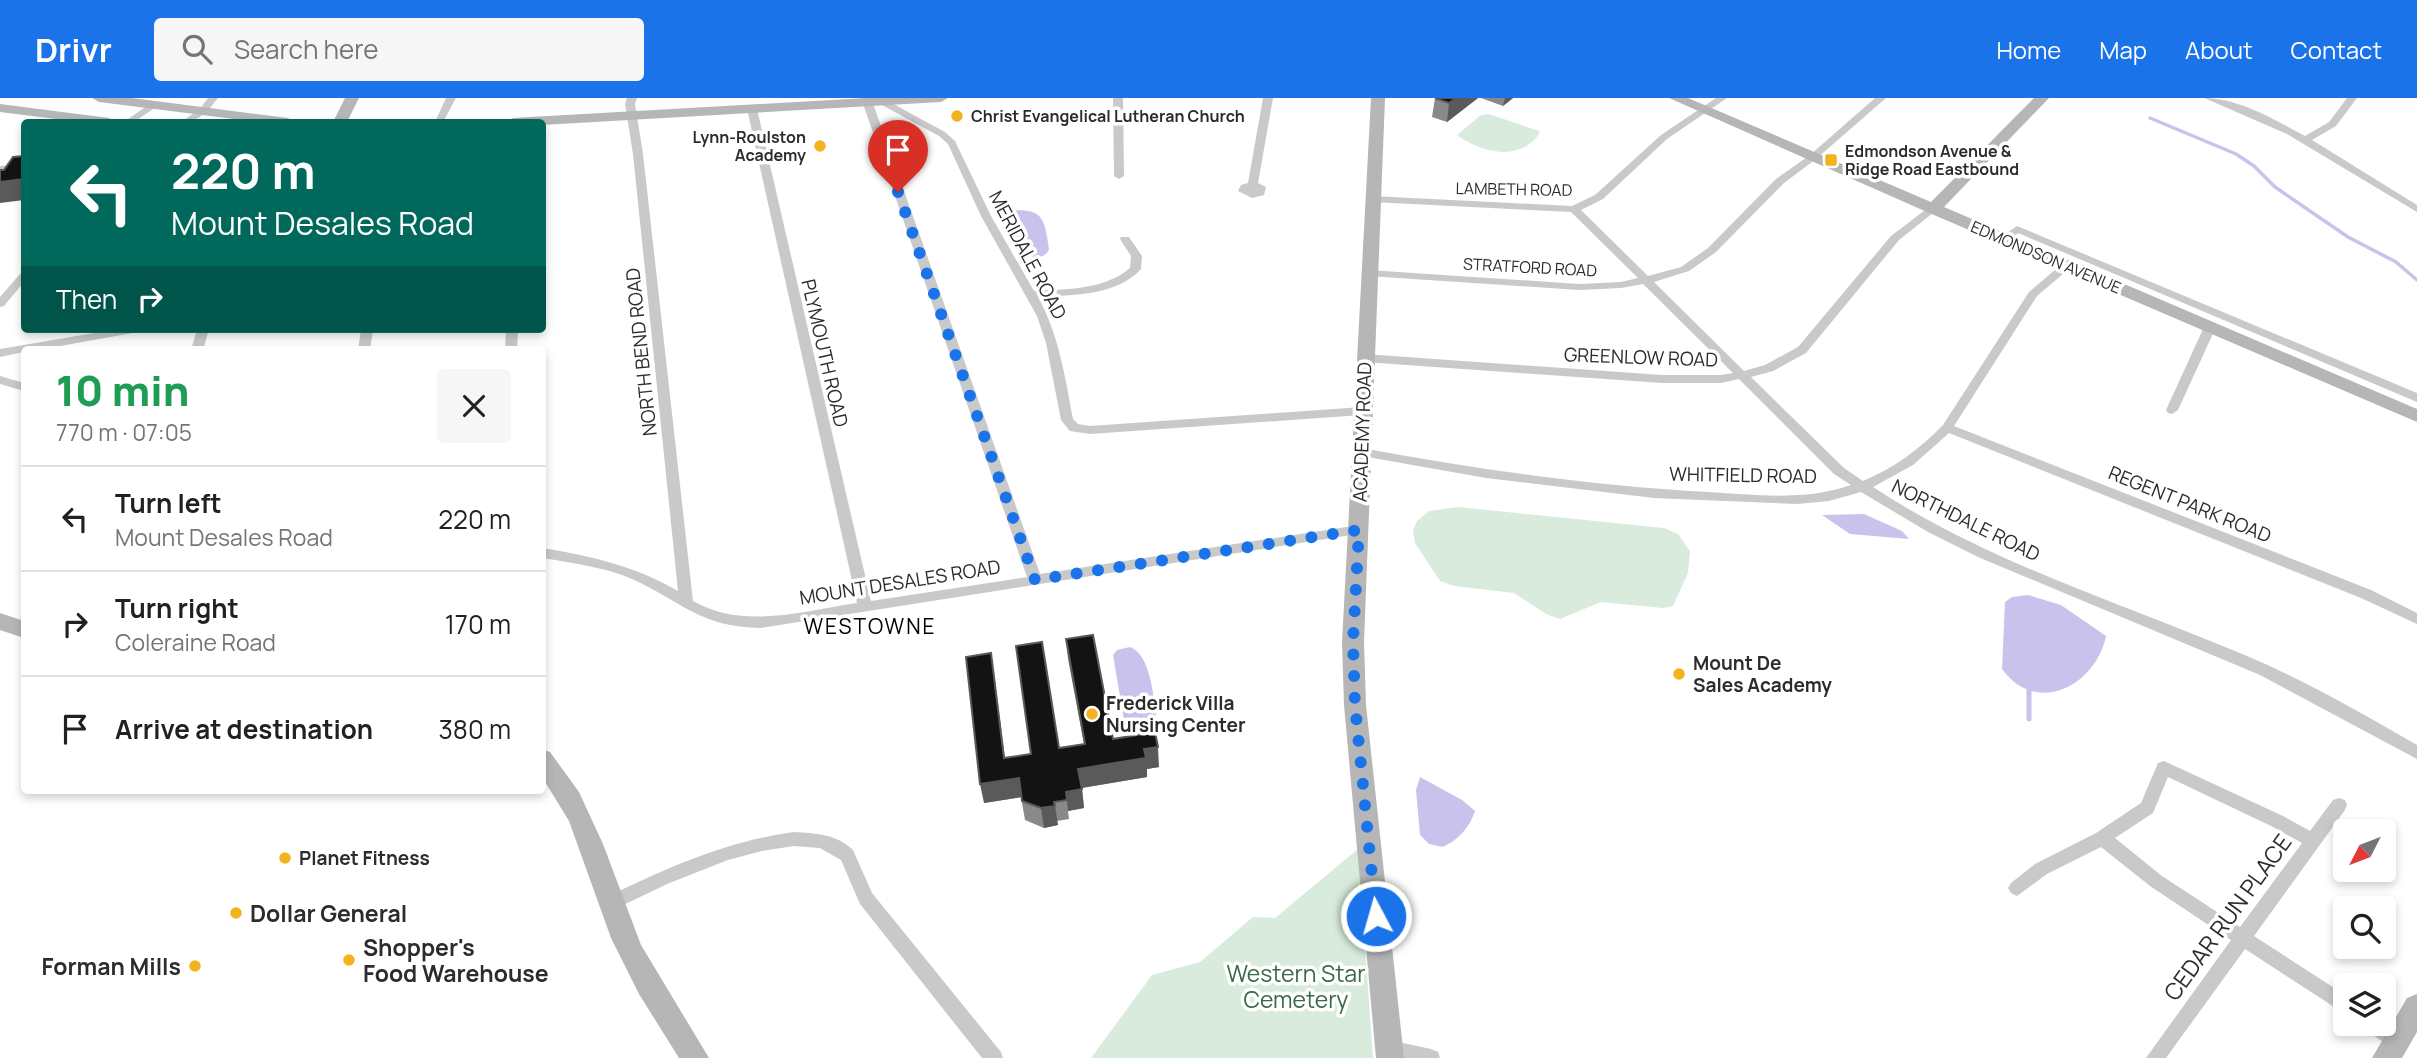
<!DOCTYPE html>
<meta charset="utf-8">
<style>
:root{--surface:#fff;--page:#f6f6f6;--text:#202124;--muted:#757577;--line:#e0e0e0;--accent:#1a73e8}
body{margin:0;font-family:Manrope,sans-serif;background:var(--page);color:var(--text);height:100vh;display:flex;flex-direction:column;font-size:26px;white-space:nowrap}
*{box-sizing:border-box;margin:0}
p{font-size:23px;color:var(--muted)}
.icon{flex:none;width:38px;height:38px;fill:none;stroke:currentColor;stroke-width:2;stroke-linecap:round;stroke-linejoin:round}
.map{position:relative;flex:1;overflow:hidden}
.drawer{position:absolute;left:21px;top:248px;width:525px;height:448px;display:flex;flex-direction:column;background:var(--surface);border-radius:7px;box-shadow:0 4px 10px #0003}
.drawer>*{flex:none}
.banner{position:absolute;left:21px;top:21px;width:525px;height:214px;border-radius:7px;box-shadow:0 4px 10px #0003;background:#00695c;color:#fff;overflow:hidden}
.needle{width:46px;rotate:228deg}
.buttons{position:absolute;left:2333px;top:721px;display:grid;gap:14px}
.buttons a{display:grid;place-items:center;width:63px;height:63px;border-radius:7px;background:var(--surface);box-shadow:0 4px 10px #0003;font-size:35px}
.pin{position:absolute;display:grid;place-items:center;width:60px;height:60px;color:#fff;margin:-72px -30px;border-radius:50% 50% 50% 0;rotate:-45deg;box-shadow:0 0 7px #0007}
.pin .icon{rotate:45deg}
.me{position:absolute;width:77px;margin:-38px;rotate:354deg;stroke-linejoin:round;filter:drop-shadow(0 0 5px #0008)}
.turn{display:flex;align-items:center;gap:24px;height:147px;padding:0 35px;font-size:32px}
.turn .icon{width:91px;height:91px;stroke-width:2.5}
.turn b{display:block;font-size:49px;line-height:60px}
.then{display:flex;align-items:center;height:66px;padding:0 35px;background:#0003;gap:14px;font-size:26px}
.round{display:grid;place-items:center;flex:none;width:74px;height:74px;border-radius:7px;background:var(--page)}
.overview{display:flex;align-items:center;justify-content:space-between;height:119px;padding:0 35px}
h1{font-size:42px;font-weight:800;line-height:52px;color:#1e9e55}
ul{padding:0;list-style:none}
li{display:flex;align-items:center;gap:21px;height:105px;padding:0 35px;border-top:2px solid var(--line)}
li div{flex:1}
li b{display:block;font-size:26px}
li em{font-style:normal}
header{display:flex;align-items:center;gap:42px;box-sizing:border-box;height:98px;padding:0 35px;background:var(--accent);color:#fff}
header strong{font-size:33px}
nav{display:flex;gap:38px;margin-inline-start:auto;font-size:24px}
.search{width:490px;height:63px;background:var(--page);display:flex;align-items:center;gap:18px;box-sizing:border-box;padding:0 24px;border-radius:7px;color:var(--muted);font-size:26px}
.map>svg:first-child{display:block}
</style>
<header>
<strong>Drivr</strong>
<div class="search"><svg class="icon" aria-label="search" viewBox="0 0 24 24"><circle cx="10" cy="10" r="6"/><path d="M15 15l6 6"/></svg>Search here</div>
<nav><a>Home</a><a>Map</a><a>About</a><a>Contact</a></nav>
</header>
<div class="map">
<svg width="2417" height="960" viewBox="0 0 2417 960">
<rect width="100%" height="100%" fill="#fff"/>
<g fill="#d8ebdc">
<path d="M1489,16L1539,33V36C1519,65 1480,54 1457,37L1481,17Z"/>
<path d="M1458,409L1664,430L1678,436L1690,453L1688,475L1673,508L1663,510L1601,504L1560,521L1546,516L1514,495L1454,488L1440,483L1415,445L1413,432L1417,423L1429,413Z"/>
<path d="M1358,751L1373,960H1091L1152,877L1200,864L1253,819L1275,820Z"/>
</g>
<g fill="#c9c2ed">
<path d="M1004,113C1042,110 1044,116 1049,152C1045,158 1040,160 1033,159C1022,148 1004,128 1004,113Z"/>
<path d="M1864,416L1902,433L1909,441L1850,436L1822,417Z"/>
<path d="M2028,497L2061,507L2106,538C2096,587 2037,619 2002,571L2005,504L2012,499Z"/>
<path d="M1130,549C1153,557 1154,609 1158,631L1153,635H1135L1125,628L1113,557L1117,552Z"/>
<path d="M1420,679L1462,702L1475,713C1470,729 1458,742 1443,749L1429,746L1420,737L1416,692Z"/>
</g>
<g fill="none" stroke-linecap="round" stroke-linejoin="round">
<path stroke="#c9c2ed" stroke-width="3.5" d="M2150,20L2236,56L2254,68L2275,89L2348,139L2396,164L2417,182"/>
<path stroke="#c9c2ed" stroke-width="5" d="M2029,592V621"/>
<g fill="#c9c9c9" fill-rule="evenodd">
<path d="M208,0H218C207,14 199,24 181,24L199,12Z"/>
<path d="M446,0H456L443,24H435Z"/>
<path d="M627,0H637L635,6L643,56L693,503C744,532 802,513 857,505L747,11L752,8L757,11L871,503L1027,479L861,0H871L1040,476L1359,427L1366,432L1364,435L761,530C699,529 683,504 632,481C604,469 573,465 542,460V450C591,458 635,468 678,493L633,56L625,6Z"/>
<path d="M1113,0H1123L1124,78L1119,81L1114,78Z"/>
<path d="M1263,0H1273L1258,85L1266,89L1264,97L1252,100L1238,93L1241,87L1248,85Z"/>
<path d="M1716,0H1727L1667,41L1603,101L1581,112L1648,178L1681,169L1708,150L1776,81L1810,57L1875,0H1886L1816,61L1784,85L1716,154L1689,173L1654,184L1744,273L1765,267L1798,249L1891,138L1929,109L1933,108L1938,111L1899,142L1806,255L1773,273L1751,279L1844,370L1863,383C1894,370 1920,351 1943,327L2029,194L2062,166H2070V170L2037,198L1954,328L2371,492L2417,515V526L2361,500L1949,335L1913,367L1873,389C1987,464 2121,505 2247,558C2306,583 2362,615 2417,647V661L2260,577L1978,459L1928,434L1861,394L1829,403L1797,406L1654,400L1486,380L1356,357L1355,354L1361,350C1476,371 1592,388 1709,394C1756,397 1806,403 1851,387L1834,376L1739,281L1721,285H1662L1364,264L1358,260L1364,256L1662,277H1721L1733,275L1643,186L1621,190L1579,192L1368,178L1362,175L1368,172L1579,186L1621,184L1638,180L1571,114L1372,104L1367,101L1372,98L1572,108L1595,97L1661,37Z"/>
<path d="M2204,0C2239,0 2275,22 2305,38L2329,24L2347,0H2357L2336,28L2312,42L2417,107V114L2287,36Z"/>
<path d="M880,2H886L945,34L955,43L991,118L1034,193C1066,191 1105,192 1130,170L1131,158L1120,141L1121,139H1129L1142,158L1141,171C1117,198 1071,197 1038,199C1059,237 1065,279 1073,321L1078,326L1090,328L1362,309L1368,313L1362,317L1090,336L1070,333L1061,322L1046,245L1037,218L981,118L948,46L939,38L880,6Z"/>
<path d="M151,5L159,7L134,24H124Z"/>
<path d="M24,66V72L0,74V68Z"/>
<path d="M2017,128L2417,295V304L2018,135L2009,143H2001V139Z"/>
<path d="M24,175V184L4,208L0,209V199L20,176Z"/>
<path d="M2210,226L2216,229L2178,312L2172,316L2168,315L2166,312L2204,229Z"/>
<path d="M118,231H144L138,234L38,252H24V254L0,259V251Z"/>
<path d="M197,231H209L203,252H191Z"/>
<path d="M361,231H373L370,252H358Z"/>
<path d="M506,231H518L517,252H505Z"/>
<path d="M0,278L24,285V293L0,286Z"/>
<path d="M2164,663L2283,718L2310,733L2333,702L2339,700L2345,702L2347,707L2345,712L2254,838L2345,897V916L2245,851L2166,960H2146L2231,842L2150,788L2101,749L2047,776L2017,798L2011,795L2008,790L2011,785L2035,766L2096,735L2141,705L2158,665ZM2168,679L2271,728L2302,745L2240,829L2162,778L2115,740L2153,715Z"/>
<path d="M794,734C814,735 837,736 853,752L872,795L1001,954L1003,960H982L860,806L841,762L820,750L794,748L762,753L728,762L667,786L611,813L605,810L602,805L605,800C666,770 727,743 794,734Z"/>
<path d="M2384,922L2404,936L2406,942L2404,948L2397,951C2386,946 2369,937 2364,926H2384Z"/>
<path d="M1389,942L1431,951L1438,954L1440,960H1389L1382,957L1380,951L1382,945Z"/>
</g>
<g fill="#b6b6b6" fill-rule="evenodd">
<path d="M92,0H132L288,20L295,24H258L99,4Z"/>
<path d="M345,0H359L347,24H333Z"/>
<path d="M866,0H948L941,4L542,27V24H506L513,20Z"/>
<path d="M1371,0H1385L1364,544L1366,607L1404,960H1376L1344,607L1342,544Z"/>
<path d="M1669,0H1688L1931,104L2034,0H2049L1944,109L2417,311V324L1927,114Z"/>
<path d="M0,6L109,20L116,24H80L0,14Z"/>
<path d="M0,515L24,523V540L0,532Z"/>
<path d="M542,651L550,654L579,694L603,746L641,847L709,960H679L639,896L611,840L569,723L542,679Z"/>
<path d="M2417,896V934L2402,960H2372L2407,900Z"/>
</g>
</g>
<g fill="#898989">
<path d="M1435,0H1478L1447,24L1432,19Z"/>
<path d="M1481,0H1513L1503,8Z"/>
<path d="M1066,541L1113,641L1159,669L1147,671V679L1082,690L1084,710L1068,713L1069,721L1057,723L1058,727L1044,730L1025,722L1021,699L984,705L994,575L1005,660L1084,646L1068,561Z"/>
</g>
<g fill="#5a5a5a">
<path d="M1456,0H1478L1447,24L1449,5Z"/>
<path d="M1505,0H1513L1503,8Z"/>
<path d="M24,81V102L0,105V84Z"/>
<path d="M991,555L994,575L1007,680L1004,660Z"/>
<path d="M1158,649L1159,669L1147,671V679L1081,690L1078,671L1144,651Z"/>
<path d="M1019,680L1022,699L984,705L980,686Z"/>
<path d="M1082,691L1084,710L1068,713L1066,694Z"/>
<path d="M1055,708L1058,727L1044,730L1041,710Z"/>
</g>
<g fill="#131313" stroke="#5a5a5a" stroke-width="2">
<path d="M1435,0H1456L1449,5Z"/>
<path d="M24,58V81L0,84V72H4L13,59Z"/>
<path d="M1093,537L1113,641L1155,634L1158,649L1144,651L1146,660L1078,671L1082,691L1066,694L1067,702L1054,704L1055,708L1041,710L1022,703L1019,680L980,686L966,559L991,555L1004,660L1031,656L1016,548L1042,544L1059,650L1085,646L1066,541Z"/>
</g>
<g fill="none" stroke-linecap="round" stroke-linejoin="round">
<path stroke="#1a73e8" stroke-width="12" stroke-dasharray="0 21.6" d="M898,94L1035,482L1359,432L1353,544L1355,607L1376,818"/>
</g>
<g fill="#f2b31f" stroke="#fff" stroke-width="2.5">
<circle cx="957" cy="18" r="7"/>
<circle cx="820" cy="48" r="7"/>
<rect x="1824" y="55" width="14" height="14" rx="3.5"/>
<circle cx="1679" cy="576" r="7"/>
<circle cx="1092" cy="616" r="7"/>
<circle cx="285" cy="760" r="7"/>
<circle cx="236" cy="815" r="7"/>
<circle cx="349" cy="862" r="7"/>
<circle cx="195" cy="868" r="7"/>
</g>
<g text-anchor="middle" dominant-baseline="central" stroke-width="7" stroke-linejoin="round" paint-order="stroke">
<g font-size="16" font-weight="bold" fill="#2c2c2c" stroke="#fff" text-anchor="start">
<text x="971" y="18">Christ Evangelical Lutheran Church</text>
<text x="806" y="39" text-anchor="end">Lynn-Roulston<tspan x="806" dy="18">Academy</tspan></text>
<text x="1845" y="53">Edmondson Avenue &amp;<tspan x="1845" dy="18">Ridge Road Eastbound</tspan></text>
</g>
<g font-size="16" fill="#2c2c2c" stroke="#fff">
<text transform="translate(1514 91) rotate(1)">LAMBETH ROAD</text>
<text transform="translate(2046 159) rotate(23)">EDMONDSON AVENUE</text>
<text transform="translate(1530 169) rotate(3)">STRATFORD ROAD</text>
</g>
<g font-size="19" fill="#2c2c2c" stroke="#fff">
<text transform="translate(1028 157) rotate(62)">MERIDALE ROAD</text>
<text transform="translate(641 254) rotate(-96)">NORTH BEND ROAD</text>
<text transform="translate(825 255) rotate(77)">PLYMOUTH ROAD</text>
<text transform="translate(1641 259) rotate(2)">GREENLOW ROAD</text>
<text transform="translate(1362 334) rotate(-88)">ACADEMY ROAD</text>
<text transform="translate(1743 377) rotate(1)">WHITFIELD ROAD</text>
<text transform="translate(2190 406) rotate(22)">REGENT PARK ROAD</text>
<text transform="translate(1966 422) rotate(26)">NORTHDALE ROAD</text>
<text transform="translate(900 484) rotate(-9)">MOUNT DESALES ROAD</text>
</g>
<g font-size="19" font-weight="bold" fill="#2c2c2c" stroke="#fff" text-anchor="start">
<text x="1693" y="565">Mount De<tspan x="1693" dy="22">Sales Academy</tspan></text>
<text x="1106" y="605">Frederick Villa<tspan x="1106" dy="22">Nursing Center</tspan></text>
<text x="299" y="760">Planet Fitness</text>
</g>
<g font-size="21" letter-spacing="2" fill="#000" stroke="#fff">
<text x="870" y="528">WESTOWNE</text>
</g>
<g font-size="23" font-weight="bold" fill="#2c2c2c" stroke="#fff" text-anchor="start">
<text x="250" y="815">Dollar General</text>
<text x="363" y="849">Shopper's<tspan x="363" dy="26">Food Warehouse</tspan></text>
<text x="181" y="868" text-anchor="end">Forman Mills</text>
</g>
<g font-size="23" fill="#2c2c2c" stroke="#fff">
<text transform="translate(2227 819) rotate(-54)">CEDAR RUN PLACE</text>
</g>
<g font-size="23" fill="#376a46" stroke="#fff">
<text x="1296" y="875">Western Star<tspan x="1296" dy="26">Cemetery</tspan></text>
</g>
</g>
</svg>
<div class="buttons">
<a><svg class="needle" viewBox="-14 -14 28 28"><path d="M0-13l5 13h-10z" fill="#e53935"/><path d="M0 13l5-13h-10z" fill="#757577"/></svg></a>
<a><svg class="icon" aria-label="search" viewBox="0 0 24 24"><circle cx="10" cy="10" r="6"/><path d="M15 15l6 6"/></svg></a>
<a><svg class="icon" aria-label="layers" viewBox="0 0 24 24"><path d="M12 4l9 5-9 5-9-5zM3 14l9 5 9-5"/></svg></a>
</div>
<div class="pin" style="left:898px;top:94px;background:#d93025"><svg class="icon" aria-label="arrive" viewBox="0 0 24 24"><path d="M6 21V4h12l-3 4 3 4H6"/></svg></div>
<svg class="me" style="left:1376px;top:818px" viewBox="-20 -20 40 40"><circle r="17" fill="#1a73e8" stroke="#fff" stroke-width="3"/><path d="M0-11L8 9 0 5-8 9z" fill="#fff"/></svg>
<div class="banner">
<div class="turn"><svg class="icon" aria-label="left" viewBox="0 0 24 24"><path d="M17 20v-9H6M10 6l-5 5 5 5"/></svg><div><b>220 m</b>Mount Desales Road</div></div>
<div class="then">Then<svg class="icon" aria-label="right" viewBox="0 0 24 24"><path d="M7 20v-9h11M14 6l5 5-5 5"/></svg></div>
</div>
<section class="drawer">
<div class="overview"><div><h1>10 min</h1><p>770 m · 07:05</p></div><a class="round"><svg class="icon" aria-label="close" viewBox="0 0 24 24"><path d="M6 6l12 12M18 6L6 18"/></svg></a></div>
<ul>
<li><svg class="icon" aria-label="left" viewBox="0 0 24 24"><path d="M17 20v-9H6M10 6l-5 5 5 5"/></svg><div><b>Turn left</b><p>Mount Desales Road</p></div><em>220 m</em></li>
<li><svg class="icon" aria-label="right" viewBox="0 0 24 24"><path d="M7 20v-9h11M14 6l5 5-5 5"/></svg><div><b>Turn right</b><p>Coleraine Road</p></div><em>170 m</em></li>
<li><svg class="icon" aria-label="arrive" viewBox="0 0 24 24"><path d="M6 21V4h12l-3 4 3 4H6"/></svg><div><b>Arrive at destination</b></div><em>380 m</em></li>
</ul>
</section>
</div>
